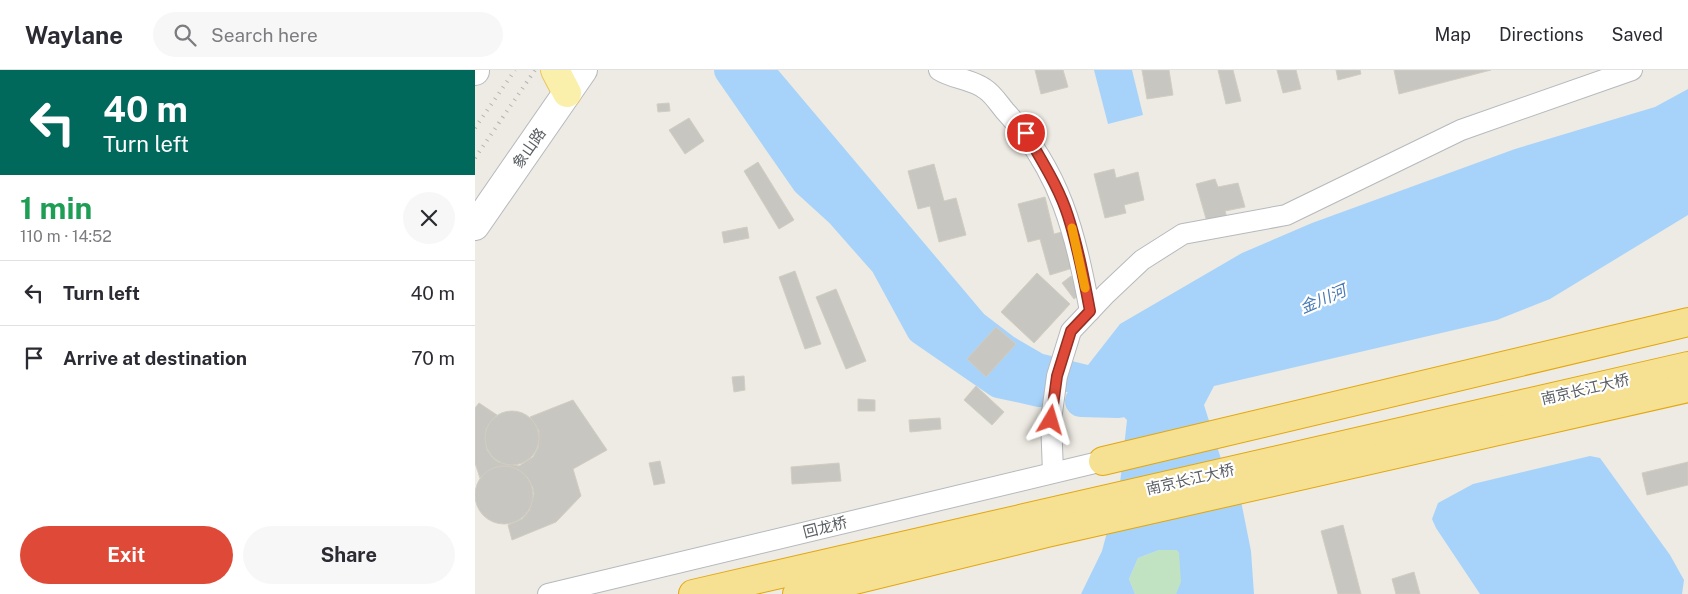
<!DOCTYPE html>
<meta charset="utf-8">
<style>
:root{--surface:#fff;--page:#f7f7f7;--text:#2b2b33;--muted:#7c7c81;--line:#e1e1e2;--accent:#df4a38}
body{margin:0;font-family:"Public Sans","Noto Sans SC",sans-serif;background:var(--page);color:var(--text);height:100vh;display:flex;flex-direction:column;font-size:19px;white-space:nowrap}
*{box-sizing:border-box;margin:0}
p{font-size:16px;color:var(--muted)}
.icon{flex:none;width:28px;height:28px;fill:none;stroke:currentColor;stroke-width:2;stroke-linecap:round;stroke-linejoin:round}
.map{position:relative;flex:1;overflow:hidden}
.drawer{display:flex;flex-direction:column;background:var(--surface);width:475px}
.drawer>*{flex:none}
.top-card{background:#00695c;color:#fff;overflow:hidden}
.pin{position:absolute;display:grid;place-items:center;width:42px;height:42px;color:#fff;margin:-21px;border:2px solid #fff;border-radius:50%;box-shadow:0 1px 5px #0007}
.me{position:absolute;width:55px;margin:-28px;rotate:7deg;stroke-linejoin:round;filter:drop-shadow(0 0 4px #0008)}
.turn{display:flex;align-items:center;gap:18px;height:105px;padding:0 20px;font-size:22px}
.turn .icon{width:65px;height:65px;stroke-width:2.5}
.turn b{display:block;font-size:35px;line-height:42px}
.round{display:grid;place-items:center;flex:none;width:52px;height:52px;border-radius:26px;background:var(--page)}
.summary{display:flex;align-items:center;justify-content:space-between;height:85px;padding:0 20px}
h1{font-size:30px;font-weight:700;line-height:38px;color:#1e9e55}
.button{display:flex;gap:10px;margin-top:auto;padding:10px 20px}
.button a{flex:1;height:58px;border-radius:30px;background:var(--accent);color:#fff;font-size:20px;font-weight:700;line-height:58px;text-align:center}
.button a+a{background:var(--page);color:var(--text)}
ul{padding:0;list-style:none}
li{display:flex;align-items:center;gap:15px;height:65px;padding:0 20px;border-top:1px solid var(--line)}
li div{flex:1}
li b{display:block;font-size:19px}
li em{font-style:normal}
header{display:flex;align-items:center;gap:30px;box-sizing:border-box;height:70px;padding:0 25px;background:var(--surface);border-bottom:1px solid var(--line)}
header strong{font-size:24px}
nav{display:flex;gap:28px;margin-inline-start:auto;font-size:18px}
.search{width:350px;height:45px;background:var(--page);display:flex;align-items:center;gap:12px;box-sizing:border-box;padding:0 18px;border-radius:28px;color:var(--muted);font-size:19px}
main{display:flex;flex:1;min-height:0}
.map>svg:first-child{display:block}
</style>
<header>
<strong>Waylane</strong>
<div class="search"><svg class="icon" aria-label="search" viewBox="0 0 24 24"><circle cx="10" cy="10" r="6"/><path d="M15 15l6 6"/></svg>Search here</div>
<nav><a>Map</a><a>Directions</a><a>Saved</a></nav>
</header>
<main>
<section class="drawer">
<div class="top-card">
<div class="turn"><svg class="icon" aria-label="left" viewBox="0 0 24 24"><path d="M17 20v-9H6M10 6l-5 5 5 5"/></svg><div><b>40 m</b>Turn left</div></div>
</div>
<div class="summary"><div><h1>1 min</h1><p>110 m · 14:52</p></div><a class="round"><svg class="icon" aria-label="close" viewBox="0 0 24 24"><path d="M6 6l12 12M18 6L6 18"/></svg></a></div>
<ul>
<li><svg class="icon" aria-label="left" viewBox="0 0 24 24"><path d="M17 20v-9H6M10 6l-5 5 5 5"/></svg><div><b>Turn left</b></div><em>40 m</em></li>
<li><svg class="icon" aria-label="arrive" viewBox="0 0 24 24"><path d="M6 21V4h12l-3 4 3 4H6"/></svg><div><b>Arrive at destination</b></div><em>70 m</em></li>
</ul>
<div class="button"><a>Exit</a><a>Share</a></div>
</section>
<div class="map">
<svg width="1213" height="524" viewBox="0 0 1213 524">
<rect width="100%" height="100%" fill="#edebe3"/>
<path fill="#c1e3c2" d="M684,480H703C708,494 712,511 701,524H660L654,509L663,488Z"/>
<g fill="#a7d3fa">
<path d="M266,0H303L509,244L539,267L568,284L613,295L645,254L767,183L837,153L1040,79L1180,37L1213,19V145L1075,229L1022,250L739,316L729,335L746,389L762,411L776,481L779,524H701L706,512L704,483L702,480H684L663,488L654,509L660,524H606L627,481L645,413L652,350L636,334L620,326L570,319L514,299L483,280L452,249L365,131L304,55Z"/>
<path d="M619,0H657L668,45L633,54Z"/>
<path d="M1115,386L1125,388L1195,485L1209,510L1207,524H1005L961,458L957,449L963,433L998,414Z"/>
</g>
<g fill="none" stroke-linecap="round" stroke-linejoin="round">
<g stroke="#a7d3fa" stroke-width="32">
<path d="M255,0L332,111L366,142L411,193L447,259L524,312L565,321"/>
<path d="M606,331L643,332L674,327"/>
</g>
</g>
<g fill="#c8c6c0" stroke="#d1cdc2">
<path d="M560,0H588L593,17L566,24Z"/>
<path d="M667,0H694L698,25L672,29Z"/>
<path d="M743,0H758L766,31L751,34Z"/>
<path d="M802,0H821L826,19L808,23Z"/>
<path d="M861,0H885L886,4L863,10Z"/>
<path d="M919,0H1016L924,24Z"/>
<path d="M194,33L195,41L183,42L182,34Z"/>
<path d="M214,48L229,71L210,84L194,60Z"/>
<path d="M283,92L319,150L304,159L269,101Z"/>
<path d="M459,94L469,131L481,128L491,165L464,172L455,136L443,139L433,101Z"/>
<path d="M639,99L641,108L663,102L669,130L649,135L651,143L630,148L619,104Z"/>
<path d="M740,109L743,117L763,113L770,137L750,141L752,148L732,152L721,114Z"/>
<path d="M570,127L579,164L591,161L601,197L575,205L565,169L553,172L543,134Z"/>
<path d="M272,157L274,168L249,173L247,162Z"/>
<path d="M320,201L346,274L330,279L304,207Z"/>
<path d="M562,203L595,234L559,273L526,242Z"/>
<path d="M596,206L608,222L599,229L587,213Z"/>
<path d="M361,219L391,291L371,299L341,227Z"/>
<path d="M521,257L541,274L511,307L492,289Z"/>
<path d="M269,306L270,320L259,322L257,307Z"/>
<path d="M501,316L529,342L517,355L489,330Z"/>
<path d="M383,329L400,330V341H383Z"/>
<path d="M98,330L132,380L98,399L106,426L81,452L37,470L33,455L47,449L54,441L59,424L58,418L53,408L44,400L33,397L16,399L5,408L0,393V338L4,333L22,345L11,359L12,380L17,387L23,392L44,396L58,387L63,378L64,361L55,347Z"/>
<circle cx="37" cy="368" r="27"/>
<path d="M465,348L466,359L435,362L434,350Z"/>
<path d="M185,391L190,413L179,415L174,393Z"/>
<path d="M1213,392V415L1172,425L1167,403Z"/>
<path d="M364,393L366,411L317,414L316,397Z"/>
<circle cx="29" cy="425" r="29"/>
<path d="M868,455L886,524H863L846,461Z"/>
<path d="M939,502L945,524H921L917,509Z"/>
</g>
<g fill="none" stroke-linecap="round" stroke-linejoin="round">
<defs>
<g id="street">
<path d="M464,0C478,9 497,9 510,19C518,24 524,34 530,41C586,101 600,163 615,241"/>
<path d="M578,402L576,350L582,306L596,261L631,224L667,190L708,164L811,145L986,60L1157,0"/>
<path d="M73,524L628,391"/>
</g>
<g id="secondary">
<path d="M0,1V0"/>
<path d="M0,156L108,0"/>
</g>
<path id="primary" d="M80,0L92,23"/>
<g id="highway">
<path d="M628,391L1213,252"/>
<path d="M218,524L1213,296"/>
<path d="M322,524L572,463L1213,318"/>
</g>
</defs>
<use href="#street" stroke="#b6b9bd" stroke-width="22"/>
<use href="#secondary" stroke="#b7b9bf" stroke-width="30"/>
<use href="#primary" stroke="#e9c761" stroke-width="30"/>
<use href="#highway" stroke="#e3a60d" stroke-width="30"/>
<use href="#street" stroke="#fff" stroke-width="20"/>
<use href="#secondary" stroke="#fff" stroke-width="28"/>
<use href="#primary" stroke="#faf0ab" stroke-width="28"/>
<use href="#highway" stroke="#f6e091" stroke-width="28"/>
<g stroke="#b2b3b3" stroke-width="4" stroke-dasharray="1 6" stroke-linecap="butt">
<path d="M0,58L40,0"/>
<path d="M0,88L60,0"/>
</g>
</g>
<g fill="none" stroke-linecap="round" stroke-linejoin="round">
<defs>
<path id="route" d="M551,63C566,90 584,117 593,146C603,177 609,209 615,241L596,261L582,306L576,350"/>
</defs>
<use href="#route" stroke="#913024" stroke-width="12"/>
<use href="#route" stroke="#df4a38" stroke-width="9"/>
<path stroke="#f59e0b" stroke-width="9" d="M597,158L610,218"/>
</g>
<g text-anchor="middle" dominant-baseline="central" stroke-width="4.5" stroke-linejoin="round" paint-order="stroke">
<g font-size="15" fill="#5b5f63" stroke="#fff">
<text transform="translate(54 78) rotate(-55)">象山路</text>
<text transform="translate(1110 319) rotate(-13)">南京长江大桥</text>
<text transform="translate(715 409) rotate(-13)">南京长江大桥</text>
<text transform="translate(350 457) rotate(-14)">回龙桥</text>
</g>
<g font-size="16" font-style="italic" fill="#4879b3" stroke="#fff">
<text transform="translate(848 229) rotate(-23)">金川河</text>
</g>
</g>
</svg>
<div class="pin" style="left:551px;top:63px;background:#d93025"><svg class="icon" aria-label="arrive" viewBox="0 0 24 24"><path d="M6 21V4h12l-3 4 3 4H6"/></svg></div>
<svg class="me" style="left:576px;top:350px" viewBox="-20 -20 40 40"><path d="M0-17L14 15 0 8-14 15z" fill="#df4a38" stroke="#fff" stroke-width="4"/></svg>
</div>
</main>
